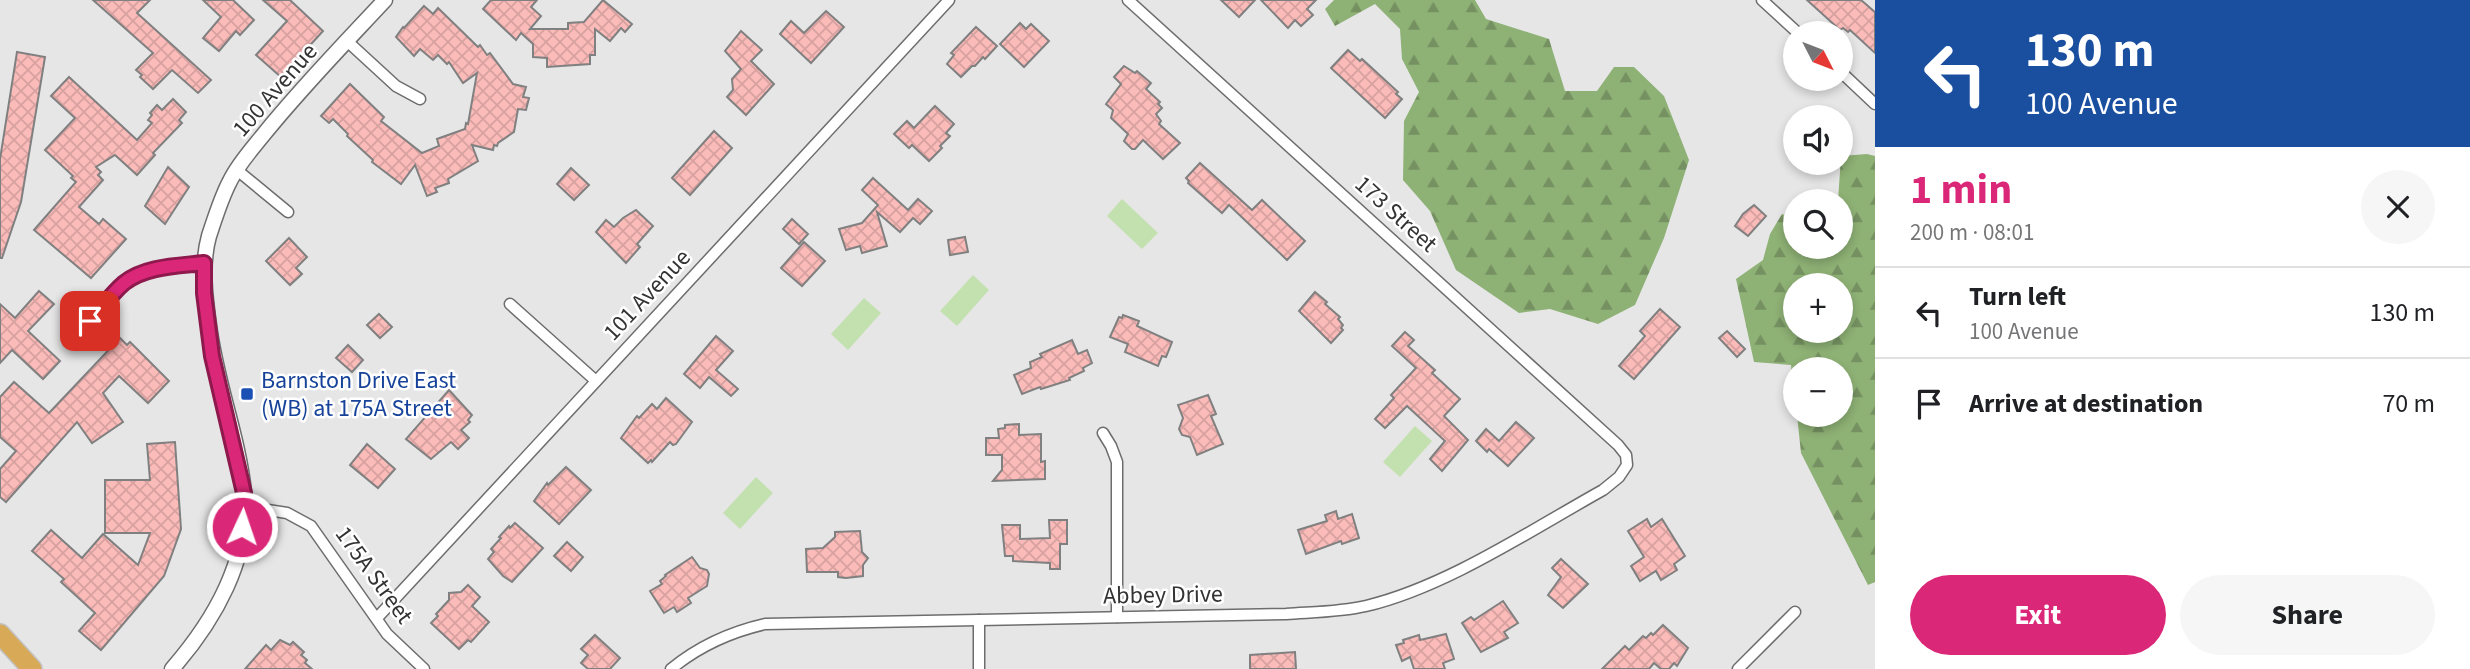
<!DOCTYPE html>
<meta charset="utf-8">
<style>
:root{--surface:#fff;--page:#f6f6f6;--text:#202124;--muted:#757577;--line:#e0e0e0;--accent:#db2777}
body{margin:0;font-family:"Source Sans 3",sans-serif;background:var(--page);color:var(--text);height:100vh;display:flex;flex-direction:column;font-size:26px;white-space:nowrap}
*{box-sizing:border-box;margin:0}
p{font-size:23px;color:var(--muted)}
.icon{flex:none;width:38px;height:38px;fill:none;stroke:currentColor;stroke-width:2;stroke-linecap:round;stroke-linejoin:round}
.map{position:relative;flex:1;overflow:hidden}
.panel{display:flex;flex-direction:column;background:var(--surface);width:595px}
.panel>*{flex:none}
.guide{background:#1a4fa0;color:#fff;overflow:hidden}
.needle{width:46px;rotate:132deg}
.tools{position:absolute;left:1783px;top:21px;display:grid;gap:14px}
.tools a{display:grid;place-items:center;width:70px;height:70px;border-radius:50%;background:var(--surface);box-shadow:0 4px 10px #0003;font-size:35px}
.pin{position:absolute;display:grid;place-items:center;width:60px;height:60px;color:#fff;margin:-30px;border-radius:14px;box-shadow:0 4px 10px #0006}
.me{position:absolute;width:77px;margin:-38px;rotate:3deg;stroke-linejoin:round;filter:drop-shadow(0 0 5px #0008)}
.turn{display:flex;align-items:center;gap:24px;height:147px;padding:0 35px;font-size:32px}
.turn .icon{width:91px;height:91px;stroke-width:2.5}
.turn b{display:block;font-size:49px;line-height:60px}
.round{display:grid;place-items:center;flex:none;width:74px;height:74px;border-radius:37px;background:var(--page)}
.summary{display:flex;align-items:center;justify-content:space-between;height:119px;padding:0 35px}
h1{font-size:42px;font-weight:700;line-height:52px;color:var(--accent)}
.primary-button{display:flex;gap:14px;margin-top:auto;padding:14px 35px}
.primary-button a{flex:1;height:80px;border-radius:42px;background:var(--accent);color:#fff;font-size:28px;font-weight:700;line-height:80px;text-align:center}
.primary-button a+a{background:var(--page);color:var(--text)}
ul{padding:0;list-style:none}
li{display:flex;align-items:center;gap:21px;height:91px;padding:0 35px;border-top:2px solid var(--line)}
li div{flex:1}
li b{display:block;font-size:26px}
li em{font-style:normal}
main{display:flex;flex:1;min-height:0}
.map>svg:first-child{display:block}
</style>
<main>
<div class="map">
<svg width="1875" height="669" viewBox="0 0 1875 669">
<defs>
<pattern id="forest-firs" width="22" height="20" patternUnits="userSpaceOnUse" patternTransform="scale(1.75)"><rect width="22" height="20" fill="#8eb175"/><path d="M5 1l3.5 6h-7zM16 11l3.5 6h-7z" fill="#759161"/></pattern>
<pattern id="building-cross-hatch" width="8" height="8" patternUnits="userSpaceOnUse" patternTransform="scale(1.75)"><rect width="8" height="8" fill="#fabbb9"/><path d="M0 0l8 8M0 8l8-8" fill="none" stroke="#d7a1a0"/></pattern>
</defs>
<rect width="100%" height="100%" fill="#e6e6e7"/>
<g fill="url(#forest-firs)" fill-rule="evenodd">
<path d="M1334,0H1475L1486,19L1549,39L1565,91H1597L1614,67H1634L1664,96L1689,160L1664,238L1635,305L1598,324L1550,309L1519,313L1456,270L1430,211L1403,180L1404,121L1419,92L1402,59L1400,29L1375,4L1335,26L1325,9Z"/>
<path d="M1867,154L1875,156V582L1868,585L1801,453L1797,415H1841V369H1796L1795,404L1791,365L1754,362L1736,279L1763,260L1770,234L1782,214L1795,219L1796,247H1841V201H1838L1841,156ZM1796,285H1841V331H1796Z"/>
</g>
<g fill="#c3e1ae">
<path d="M1122,199L1158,233L1142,249L1107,216Z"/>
<path d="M973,275L989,290L957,326L940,311Z"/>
<path d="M864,298L881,313L848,350L831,334Z"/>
<path d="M1415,426L1432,441L1400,477L1383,462Z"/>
<path d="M756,477L773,493L740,529L723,513Z"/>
</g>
<g fill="url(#building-cross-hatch)" stroke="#818080" stroke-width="2">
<path d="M93,0H150L137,13L211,80L198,93L172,70L153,89L140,77L142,75L136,70L153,53Z"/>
<path d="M203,0H233L254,20L240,35L236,31L219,51L203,38L221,17Z"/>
<path d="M263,0H290L323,31L281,77L256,55L287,21Z"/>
<path d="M491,0H537L531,7L541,16L530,29H568V23L584,22L603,0L632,24L625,32L621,28L610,41L595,29V55H590V64L547,67V58L533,57V44L521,33L516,40L483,9Z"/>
<path d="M1221,0H1255L1239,17Z"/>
<path d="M1261,0H1316L1307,9L1313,15L1301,26L1295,20L1288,28Z"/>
<path d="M1807,0H1861L1875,12V53L1850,30L1848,32L1843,28L1840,30Z"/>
<path d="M424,6L433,14L438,8L478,47L480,45L487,55L490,53L513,84L526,87L523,97L529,98L526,110L518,109L514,132L498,143L497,146L494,145L493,150L472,145L478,161L448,179L449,183L435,188L437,192L427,196L415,165L401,184L372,162L373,160L347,136L348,134L333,119L329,123L321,116L350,84L384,117L381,121L422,153L439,146L437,139L465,129L466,123L468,124L477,73L463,83L449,62L447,64L438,55L433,60L420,49L414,56L396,37L403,27L404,28Z"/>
<path d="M826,11L844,27L811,63L780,34L791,21L804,33Z"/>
<path d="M1020,23L1026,29L1031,24L1049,41L1024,67L1000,44Z"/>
<path d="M976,27L997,46L985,59L983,57L975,66H972L961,77L947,64L954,55L951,53Z"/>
<path d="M741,31L762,50L751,61L774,84L746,115L727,97L733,90L732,79L741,69L725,51Z"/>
<path d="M1348,50L1360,61L1362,59L1398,92L1396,94L1402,99L1385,118L1331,68Z"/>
<path d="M17,52L45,57L21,202L2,258H0V159Z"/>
<path d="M1124,66L1135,73L1137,71L1151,83L1146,89L1160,102L1158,104L1162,108L1156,114L1161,121L1159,124L1180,143L1163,159L1143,140L1135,149H1132L1124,141L1128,134L1111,118L1113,110L1106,104L1121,84L1114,77Z"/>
<path d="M69,77L137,140L152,123L148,120L152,115L150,113L157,105L162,110L173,99L186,112L179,120L182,123L153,153L155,155L137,175L115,155L96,167L101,172L98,175L103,180L79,207L99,224L103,219L126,239L91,278L34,230L76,182L71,178L73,176L45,150L75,118L51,96Z"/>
<path d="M935,106L954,124L946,133L950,136L940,146L942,148L929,161L912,145L909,148L894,134L907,121L914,128Z"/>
<path d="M714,131L732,148L690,195L672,178Z"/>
<path d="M1200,163L1252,210L1262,200L1305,241L1287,260L1229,205L1222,213L1188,183L1189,181L1186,178Z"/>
<path d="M168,167L189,187L165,224L145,206Z"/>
<path d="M571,168L589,185L574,200L557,184Z"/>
<path d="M873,178L908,210L918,199L932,211L920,224L913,218L900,232L877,212L887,246L862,253L860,246L846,250L839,229L862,223L878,205L862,190Z"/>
<path d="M1754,205L1766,216L1748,236L1735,226L1743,214Z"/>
<path d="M636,210L653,226L637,244L640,247L626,263L596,232L606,220L614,227L623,218Z"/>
<path d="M792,219L808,234L799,244L783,229Z"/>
<path d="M965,237L968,252L950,255L948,240Z"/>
<path d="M289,238L307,257L296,268L302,274L290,285L266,261Z"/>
<path d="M804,242L825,261L802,286L781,268Z"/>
<path d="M39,291L54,304L28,331L60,361L43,379L12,350L0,363V304L15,318Z"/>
<path d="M1315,292L1327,302L1325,304L1340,317L1338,319L1343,325L1341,328L1343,330L1331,343L1299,311Z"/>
<path d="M1660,309L1680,327L1634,379L1619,366L1645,336L1640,331Z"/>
<path d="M379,314L392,327L380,338L367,325Z"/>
<path d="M1123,315L1139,321L1137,326L1172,342L1166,357L1162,356L1158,366L1125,352L1128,344L1110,337L1119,317L1122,318Z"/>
<path d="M1727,331L1745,349L1737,357L1719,338Z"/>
<path d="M1405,332L1414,340L1408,346L1435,370L1432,373L1460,399L1444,416L1468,440L1442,471L1430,459L1445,441L1407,406L1385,428L1375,419L1394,398L1391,395L1416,368L1392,346Z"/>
<path d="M716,336L733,351L716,370L738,389L731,396L709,377L700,388L684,374Z"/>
<path d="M120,338L127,345L130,342L169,381L148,403L119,376L103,393L123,422L92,443L77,422L6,502L0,497V469L16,451L0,437V397L14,382L49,413Z"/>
<path d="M1072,340L1078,354L1087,350L1092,363L1083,368L1084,371L1069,378L1070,380L1041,389L1040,387L1022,394L1014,375L1031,368L1030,362L1042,357L1040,354Z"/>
<path d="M348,345L363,360L352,372L336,358Z"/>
<path d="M449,390L472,415L468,420L470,422L461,430L469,438L458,449L451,442L431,459L406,439Z"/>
<path d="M1208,395L1216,414L1211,416L1223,444L1197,455L1190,437L1182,435L1179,429L1183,418L1178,405Z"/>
<path d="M666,398L692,422L676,444L673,445L670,442L652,462L651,460L648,463L621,438L637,416L639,418L652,404L657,409Z"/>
<path d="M1516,422L1534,438L1508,466L1489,449L1487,452L1476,441L1486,429L1499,441Z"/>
<path d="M1019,424V435L1041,434V462L1045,461V479L993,481L1002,470V455H986V438H999L998,429L1005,428V425Z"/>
<path d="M175,442L181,529L164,576L101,650L79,631L95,613L61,582L64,579L32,551L51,530L82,558L103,534L138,565L150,533H105V480H150L147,444Z"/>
<path d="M367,444L395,469L378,488L350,465Z"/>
<path d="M566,467L591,490L559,524L534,501L547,483L548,485Z"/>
<path d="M1336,511L1338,519L1352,514L1359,538L1342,544L1341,541L1306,554L1298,530L1327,521L1325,515Z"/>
<path d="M1647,519L1651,527L1662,519L1685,556L1674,564L1677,570L1661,580L1656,571L1640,581L1631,566L1644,557L1628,531Z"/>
<path d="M1049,520H1067V544H1060V569H1050V563L1013,561V556H1005L1002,525H1020V539L1050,538Z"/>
<path d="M515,523L543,548L512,582L503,576L488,559L494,552L491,549L501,538L499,537L509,526L510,528Z"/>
<path d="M860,531L862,552L868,558L863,565V576L846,578L838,577V572H807L806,549L823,548L835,537V532Z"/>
<path d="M567,542L583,557L571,571L554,556Z"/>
<path d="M692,557L700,568L707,570L709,574L707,586L688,598L691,603L677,612L674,607L664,613L650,591L662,584L660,581L666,576L665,575Z"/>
<path d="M1561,559L1588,584L1563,608L1548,595L1561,577L1552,568Z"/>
<path d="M468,585L480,597L472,606L489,622L471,642L468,640L459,649L431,623L438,616L436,614L449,600V593L461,592Z"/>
<path d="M1503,601L1518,623L1504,632L1508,638L1481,652L1462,623L1471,617L1474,620Z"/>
<path d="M1663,625L1688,648L1677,666L1674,663L1669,669H1661L1654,663L1649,669H1602L1625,646L1629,650L1643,636L1646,638L1651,633L1653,635Z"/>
<path d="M1446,634L1454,659L1443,663L1445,669H1414L1410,657L1402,661L1396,645L1404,643L1403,640L1419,635L1420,640Z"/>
<path d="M595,635L620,658L610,669H588L581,663L588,655L581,649Z"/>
<path d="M280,640L290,645L293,642L304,652L301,655L307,660L305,663L312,669H245L266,645L271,650Z"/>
<path d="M1295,652L1296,669H1250V655Z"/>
</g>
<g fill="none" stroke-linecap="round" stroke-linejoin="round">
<defs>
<g id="minor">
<path d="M1762,0L1798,33"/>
<path d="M347,41L396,86L420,99"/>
<path d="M1841,72L1875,104"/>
<path d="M237,170L288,212"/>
<path d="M510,304L596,381"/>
<path d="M90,321C101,309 111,294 124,283C145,265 178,266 204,263"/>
<path d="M1103,433L1111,446L1117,462V617"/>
<path d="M243,506L287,513L311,526L387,634L424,669"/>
<path d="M377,618L949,0"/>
<path d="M979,620V669"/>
<path d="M671,669C699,646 730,632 765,624L1286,614C1313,612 1340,612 1366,606C1446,587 1531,530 1603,490L1619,477L1627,465L1626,455L1618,445L1128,0"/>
<path d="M1738,669L1795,612"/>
</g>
<path id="tertiary" d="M172,669C214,621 251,558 244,492C238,435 216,382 209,325C205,296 201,265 209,236C215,218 221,198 230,181C238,164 252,149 264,134C302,87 344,44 385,0"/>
<path id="trunk" d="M0,634L32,669"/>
</defs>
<use href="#minor" stroke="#6d6d6e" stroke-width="13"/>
<use href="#tertiary" stroke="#6d6d6e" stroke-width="17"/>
<use href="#trunk" stroke="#c2c2c2" stroke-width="22"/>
<use href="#minor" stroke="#fff" stroke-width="10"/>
<use href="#tertiary" stroke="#fff" stroke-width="14"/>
<use href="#trunk" stroke="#d8aa58" stroke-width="19"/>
</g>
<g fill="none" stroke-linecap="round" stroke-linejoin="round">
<defs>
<path id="route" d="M90,321C101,309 111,294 124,283C145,266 178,266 204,263V293L212,356L244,493L242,527"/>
</defs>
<use href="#route" stroke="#8e194d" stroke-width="18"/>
<use href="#route" stroke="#db2777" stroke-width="12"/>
</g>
<rect fill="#1a4fb4" stroke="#fff" stroke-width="2.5" x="240" y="387" width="14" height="14" rx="3.5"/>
<g text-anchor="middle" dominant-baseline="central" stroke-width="5" stroke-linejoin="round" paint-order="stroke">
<g font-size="24" fill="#333" stroke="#fff">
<text transform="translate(275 90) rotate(-49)">100 Avenue</text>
<text transform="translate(1396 214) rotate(42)">173 Street</text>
<text transform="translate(647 295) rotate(-47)">101 Avenue</text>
<text transform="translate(374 575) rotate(54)">175A Street</text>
<text transform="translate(1163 595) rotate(-1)">Abbey Drive</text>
</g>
<g font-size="24" fill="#164399" stroke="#fff" text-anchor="start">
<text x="261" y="380">Barnston Drive East<tspan x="261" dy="28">(WB) at 175A Street</tspan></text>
</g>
</g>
</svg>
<div class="tools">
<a><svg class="needle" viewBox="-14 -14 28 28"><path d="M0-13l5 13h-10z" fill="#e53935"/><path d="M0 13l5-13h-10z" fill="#757577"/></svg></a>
<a><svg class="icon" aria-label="sound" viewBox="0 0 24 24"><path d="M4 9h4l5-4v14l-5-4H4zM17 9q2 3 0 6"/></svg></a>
<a><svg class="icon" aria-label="search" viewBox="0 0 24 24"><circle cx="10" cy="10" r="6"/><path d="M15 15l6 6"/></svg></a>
<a>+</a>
<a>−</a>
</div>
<div class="pin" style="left:90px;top:321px;background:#d93025"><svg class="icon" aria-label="arrive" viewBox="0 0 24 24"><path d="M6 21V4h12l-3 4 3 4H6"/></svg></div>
<svg class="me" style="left:242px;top:527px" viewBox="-20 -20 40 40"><circle r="17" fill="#db2777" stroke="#fff" stroke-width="3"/><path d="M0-11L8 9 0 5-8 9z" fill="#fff"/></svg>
</div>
<section class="panel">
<div class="guide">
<div class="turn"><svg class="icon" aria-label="left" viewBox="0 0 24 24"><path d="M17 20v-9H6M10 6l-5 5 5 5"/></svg><div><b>130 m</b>100 Avenue</div></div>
</div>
<div class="summary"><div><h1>1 min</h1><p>200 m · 08:01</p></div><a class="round"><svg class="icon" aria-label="close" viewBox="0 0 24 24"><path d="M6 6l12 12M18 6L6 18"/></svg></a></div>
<ul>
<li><svg class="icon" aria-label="left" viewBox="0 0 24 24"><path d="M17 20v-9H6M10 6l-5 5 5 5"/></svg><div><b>Turn left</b><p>100 Avenue</p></div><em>130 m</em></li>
<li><svg class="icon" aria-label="arrive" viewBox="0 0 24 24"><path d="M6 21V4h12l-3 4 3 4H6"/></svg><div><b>Arrive at destination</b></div><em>70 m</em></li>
</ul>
<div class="primary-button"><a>Exit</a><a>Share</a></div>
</section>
</main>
